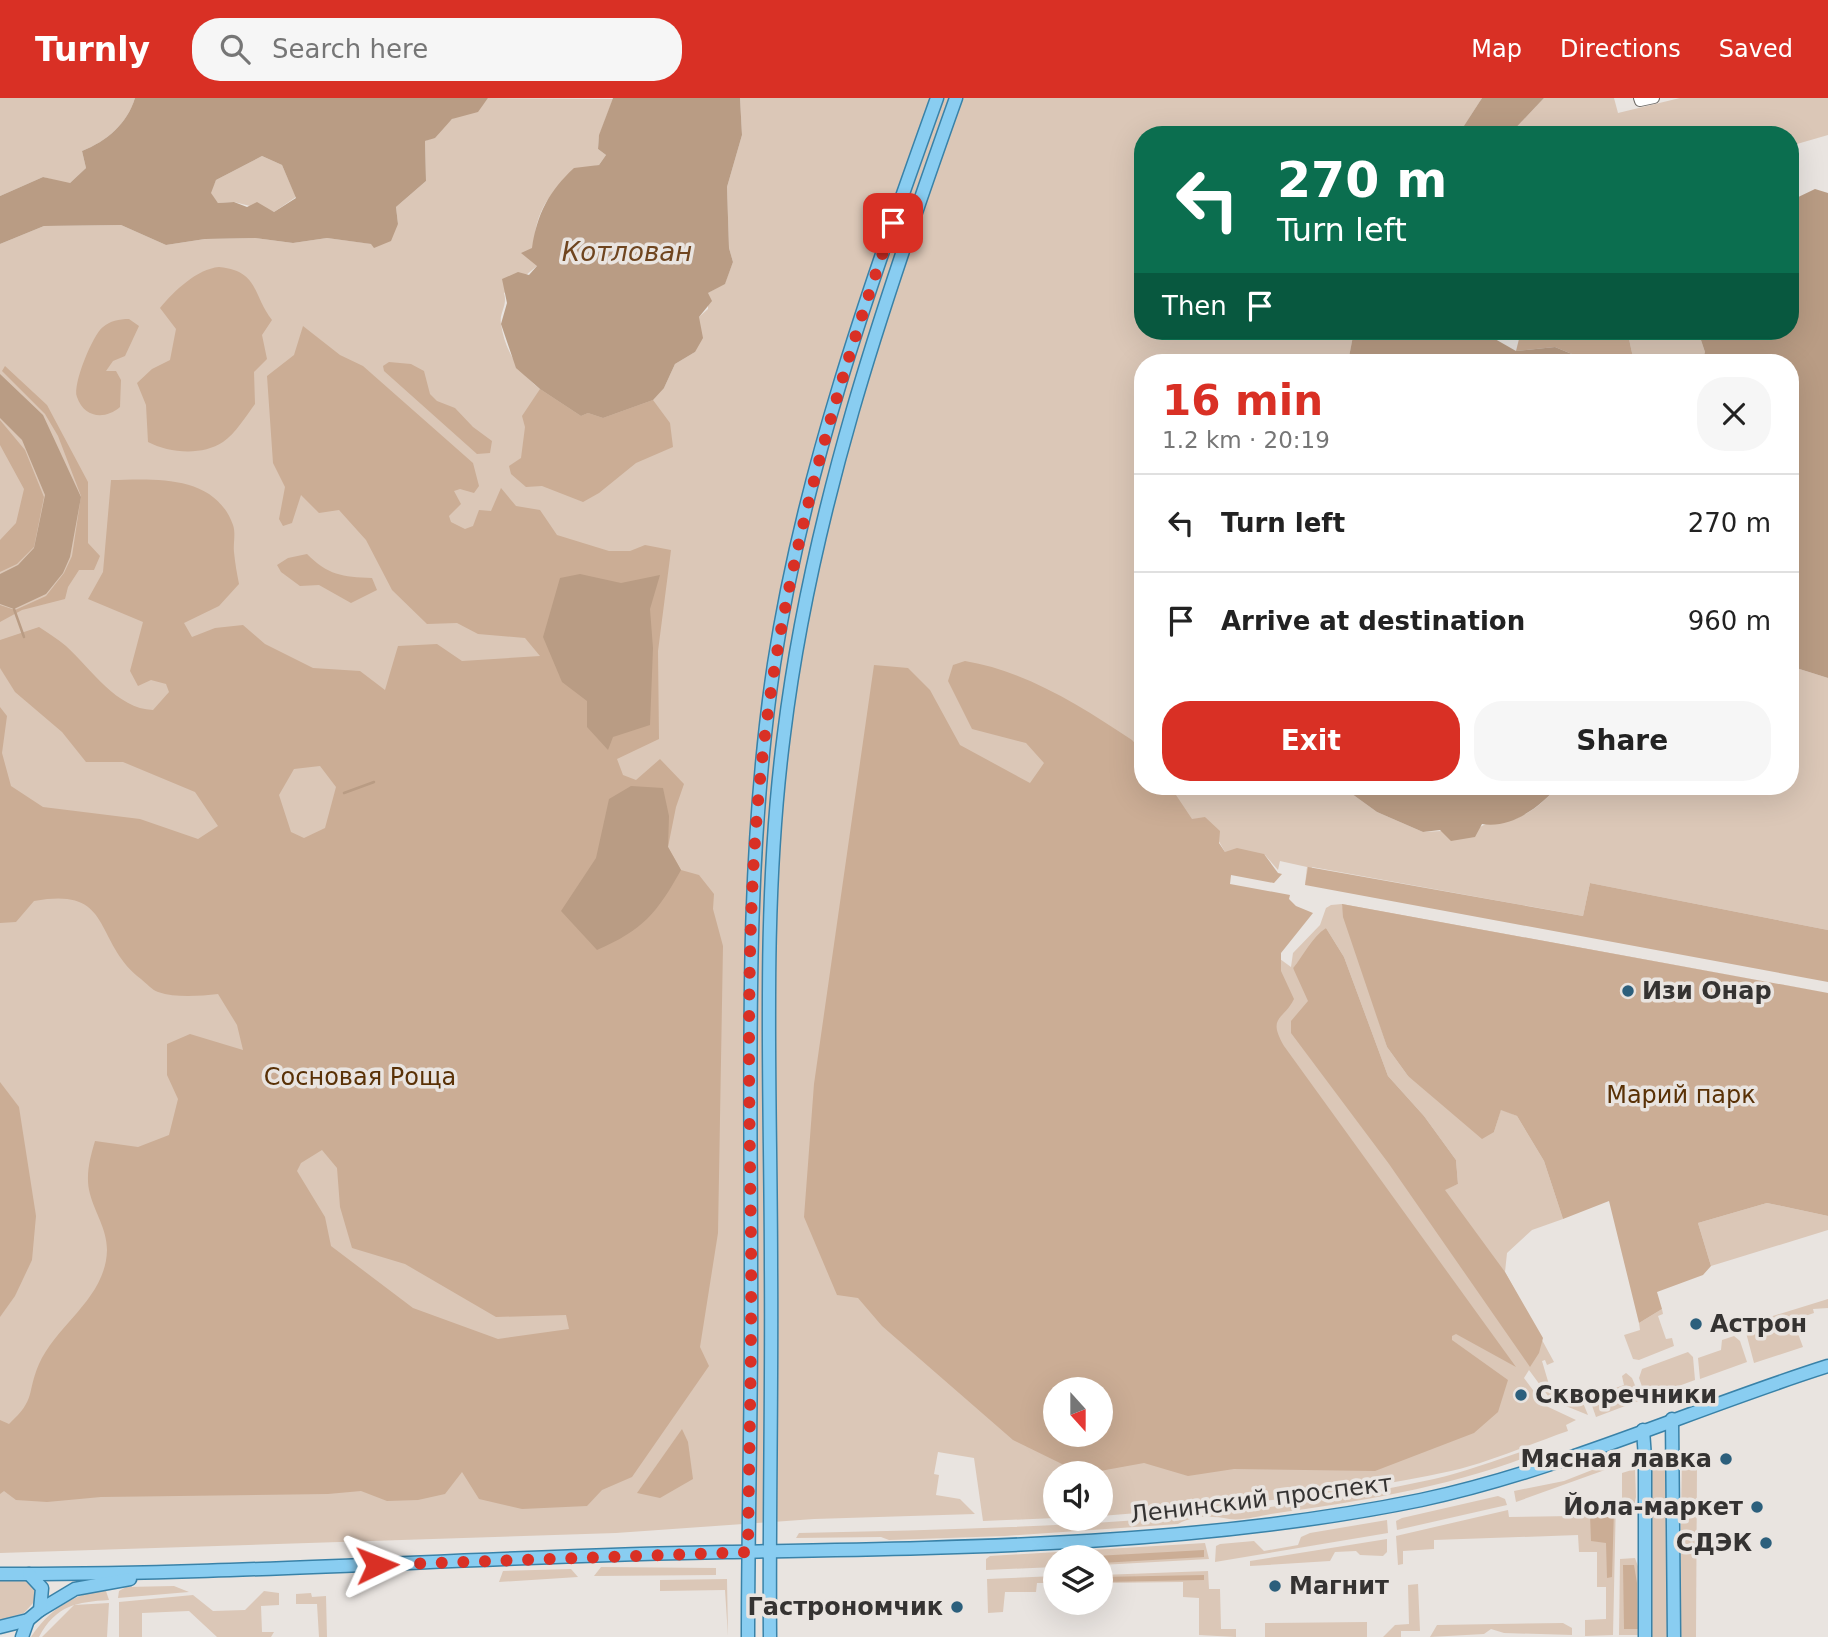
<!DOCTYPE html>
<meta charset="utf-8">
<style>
:root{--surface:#fff;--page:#f6f6f6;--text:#222;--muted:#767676;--line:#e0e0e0;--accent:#d93025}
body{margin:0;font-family:"DejaVu Sans",sans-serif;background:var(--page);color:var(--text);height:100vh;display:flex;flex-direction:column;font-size:26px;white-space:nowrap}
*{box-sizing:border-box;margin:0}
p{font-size:23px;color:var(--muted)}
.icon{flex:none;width:38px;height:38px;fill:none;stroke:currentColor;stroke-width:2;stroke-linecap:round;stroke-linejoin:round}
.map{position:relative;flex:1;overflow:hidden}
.panel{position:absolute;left:1134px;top:256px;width:665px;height:441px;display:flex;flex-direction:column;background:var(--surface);border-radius:28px;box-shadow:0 7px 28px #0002}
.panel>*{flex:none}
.hud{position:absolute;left:1134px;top:28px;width:665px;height:214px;border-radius:28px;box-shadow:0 7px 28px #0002;background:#0b6e4f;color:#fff;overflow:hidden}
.needle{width:46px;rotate:159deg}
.tools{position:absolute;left:1043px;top:1279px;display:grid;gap:14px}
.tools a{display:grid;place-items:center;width:70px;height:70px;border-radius:50%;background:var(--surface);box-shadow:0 7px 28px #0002;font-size:35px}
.pin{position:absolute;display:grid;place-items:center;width:60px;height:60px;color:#fff;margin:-30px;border-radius:14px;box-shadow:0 4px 10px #0006}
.me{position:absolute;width:77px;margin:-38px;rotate:88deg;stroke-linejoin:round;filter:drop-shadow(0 0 5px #0008)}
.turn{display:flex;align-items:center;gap:24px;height:147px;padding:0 28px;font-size:32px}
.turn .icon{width:91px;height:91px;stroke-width:2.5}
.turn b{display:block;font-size:49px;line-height:60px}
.then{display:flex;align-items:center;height:66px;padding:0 28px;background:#0003;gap:14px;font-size:26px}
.round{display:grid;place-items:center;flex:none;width:74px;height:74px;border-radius:28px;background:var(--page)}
.headline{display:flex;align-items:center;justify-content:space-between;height:119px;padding:0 28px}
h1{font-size:42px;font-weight:800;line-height:52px;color:var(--accent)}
.button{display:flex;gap:14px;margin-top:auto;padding:14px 28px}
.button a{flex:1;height:80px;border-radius:28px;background:var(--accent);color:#fff;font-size:28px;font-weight:800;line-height:80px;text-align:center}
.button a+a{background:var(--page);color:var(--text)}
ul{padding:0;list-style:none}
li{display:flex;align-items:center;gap:21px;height:98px;padding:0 28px;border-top:2px solid var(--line)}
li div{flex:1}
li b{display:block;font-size:26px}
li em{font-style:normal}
header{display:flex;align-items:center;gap:42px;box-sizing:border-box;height:98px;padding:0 35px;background:var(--accent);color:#fff}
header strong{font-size:33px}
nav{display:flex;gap:38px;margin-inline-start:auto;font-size:24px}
.search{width:490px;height:63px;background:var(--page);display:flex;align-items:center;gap:18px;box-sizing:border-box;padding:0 24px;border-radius:28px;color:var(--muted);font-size:26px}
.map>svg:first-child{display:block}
</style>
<header>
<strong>Turnly</strong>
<div class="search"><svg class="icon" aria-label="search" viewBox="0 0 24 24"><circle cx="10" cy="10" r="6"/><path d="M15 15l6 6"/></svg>Search here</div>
<nav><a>Map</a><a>Directions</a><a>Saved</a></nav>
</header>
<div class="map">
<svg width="1828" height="1539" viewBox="0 0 1828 1539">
<rect width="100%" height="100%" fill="#e9e4e0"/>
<g fill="#dbc7b7" fill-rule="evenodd">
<path d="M0,0H135C127,26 107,43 82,53L86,70L69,86L43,79L0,98Z"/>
<path d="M488,0L613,1L599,38L598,51L606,57L599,67C553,76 525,123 537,168L504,195C508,208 499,214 501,226C505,253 519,275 540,291L664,290L675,266L695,254L699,219L708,211V195L725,185L733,164L729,150L727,89L742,37L740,0H1482L1458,37H1143V233H1354L1348,264H1143V688H1341L1377,714L1423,734L1478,731C1487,722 1500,726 1511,722C1531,716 1545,703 1558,688H1790V568L1828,580V832L1590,785L1583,818L1312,769L1305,787L1307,769L1280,763L1278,772L1265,757L1225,754L1205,719L1229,786L1280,861L1291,869L1293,855L1320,827L1326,810L1331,807L1342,806L1828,895L1342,807L1387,949L1408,978L1494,1034L1501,1011L1517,1018L1544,1063L1563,1121L1532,1132L1507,1155L1505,1174L1554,1264L1547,1267L1545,1262L1542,1263L1550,1290L1563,1298L1579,1295L1588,1317L1551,1302L1529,1272L1524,1280L1544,1307L1576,1322L1566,1327L1568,1333C1530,1346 1491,1364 1451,1373C1336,1398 1218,1409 1101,1418V1376H1055V1420L983,1423L974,1360L938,1354L934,1376L939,1377L936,1397L960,1401L975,1416L814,1421L616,1435L0,1455V146L44,128L121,127L166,147L205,141L255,140L293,145L327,140L372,146L374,149L398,126L396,109L426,83L425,43C438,39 441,30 451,22C466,10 470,23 488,0ZM1326,830L1344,859L1388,978L1424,1018L1456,1062L1458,1086L1445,1091L1293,870ZM1055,1292H1101V1337H1055Z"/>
<path d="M1544,0H1614L1618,15L1680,0H1828V37L1790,48V37H1509Z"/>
<path d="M262,58L282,67L296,99L274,114L234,104L218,105L210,95L216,82Z"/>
<path d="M1605,233H1698L1705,254L1702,264H1634L1629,241Z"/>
<path d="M1767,1105L1828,1118V1132L1711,1168L1698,1125Z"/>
<path d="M1828,1201V1210L1813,1211L1814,1215L1787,1224L1789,1227L1794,1225L1803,1249L1754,1265L1744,1227Z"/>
<path d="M1662,1211L1663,1216L1658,1218L1666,1241L1672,1240L1674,1248L1639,1262L1633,1261L1624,1237L1640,1232L1639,1225Z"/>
<path d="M1734,1238L1740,1243L1747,1264L1700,1281L1698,1260L1721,1252L1722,1242Z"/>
<path d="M1688,1254L1693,1259L1695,1282L1646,1300L1639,1280L1642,1271Z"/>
<path d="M1626,1275L1632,1280L1641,1302L1596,1319L1589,1299L1624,1287L1622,1278Z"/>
<path d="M1530,1351L1532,1357C1447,1390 1361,1403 1271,1416C1260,1418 1241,1423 1229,1421C1212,1418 1195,1417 1178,1426L1005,1438L889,1442L881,1439L796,1440L799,1435C1011,1430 1225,1427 1434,1381C1466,1374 1498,1361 1530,1351Z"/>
<path d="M1668,1355L1669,1539H1652V1361Z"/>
<path d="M1682,1359L1697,1368L1696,1539H1679Z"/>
<path d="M1615,1363L1616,1368L1516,1404L1514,1393L1564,1383Z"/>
<path d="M1635,1371L1636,1399L1633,1412H1622V1375Z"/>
<path d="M1498,1398L1505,1401L1507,1407L1397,1432L1396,1423L1402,1420Z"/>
<path d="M1609,1401H1616L1613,1537L1585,1538V1522L1606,1521V1489H1597V1454H1579L1578,1437L1434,1442V1451L1403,1453V1466L1398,1467L1396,1438L1508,1412L1509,1419L1573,1418L1574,1408L1602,1407Z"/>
<path d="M1387,1422L1388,1435L1215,1464L1216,1448L1220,1446L1254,1443L1264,1453L1298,1447L1301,1439L1310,1435Z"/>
<path d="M1387,1441V1454L1383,1458L1360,1457L1356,1453L1335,1454L1330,1463L1250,1468V1463Z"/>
<path d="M1205,1445L1209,1461L1101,1467V1460H1055V1469L986,1472V1461L990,1458Z"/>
<path d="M1635,1460L1640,1474L1639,1537H1619L1620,1461Z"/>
<path d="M601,1469L716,1470V1477L594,1478Z"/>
<path d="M571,1471L578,1479L499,1484L503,1473Z"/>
<path d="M1208,1473L1209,1491H1220L1221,1531H1236V1539L1199,1537V1500L1183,1499V1484L1101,1485V1477Z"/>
<path d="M1055,1478V1485H1037L1036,1494H1005L1003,1514L988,1515L987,1481Z"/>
<path d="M0,1480H25L34,1487V1504L24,1515L0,1522Z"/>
<path d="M727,1481L728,1538L725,1492L660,1493V1482Z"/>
<path d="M1418,1486L1420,1533H1401V1539H1383L1395,1527L1409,1526L1408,1487Z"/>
<path d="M174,1488L189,1494L118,1500L119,1493L126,1489Z"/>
<path d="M105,1490L109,1502C77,1504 56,1507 39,1539H31C50,1510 73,1498 105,1490Z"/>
<path d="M264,1493L279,1495V1507L261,1508L262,1534H274L271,1539H217L189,1513L142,1515V1539H119V1504L193,1497L213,1513L245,1512Z"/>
<path d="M311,1495L312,1499L326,1498L327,1539H319L317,1506H296V1496Z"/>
<path d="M109,1505L107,1539H42L74,1507Z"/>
<path d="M1367,1524V1539H1265V1525Z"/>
<path d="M1563,1525L1572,1530V1537L1504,1535L1491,1531L1484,1536L1430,1539L1437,1527Z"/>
</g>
<g fill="#cbad95" fill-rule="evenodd">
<path d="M219,169C259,173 252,196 272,222L262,237L267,261L254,274L255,306C246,318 235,336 223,344C202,358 169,355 148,344L146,307L137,285L152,271L170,262L176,231L160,210C174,193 197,171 219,169Z"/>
<path d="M129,221L139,228L125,258L113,263L106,273H116L121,282L120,309C105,322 84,320 77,299C72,287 93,236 103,229C110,223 119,221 129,221Z"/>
<path d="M303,228L340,257L363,268L473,365L479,388L474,395L460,391L454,393L461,406L449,418L451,424L465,431L473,428L479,412L491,413L501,390L516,408L540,412L557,437L609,453H630L645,447L671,452L658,553L659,641L617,661L623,677L636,682L660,661L684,686L676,709L668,749L681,772L699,777L714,796L713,811L723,848L718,1135L700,1249L709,1268L632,1379L602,1392L587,1408L522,1411L479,1401L462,1374L445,1396L418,1402L387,1403L361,1393L328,1396L101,1399L47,1404L16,1402L4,1393L0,1396V1322L9,1326C37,1300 26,1296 39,1266C57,1226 106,1200 107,1152C107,1131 95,1115 90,1096C85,1078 90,1060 95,1043L138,1049L169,1037L178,1001L167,977V946L190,936L243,952L237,927L218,896C199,898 176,900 158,894C152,892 146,885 141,881C92,843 115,788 34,803L16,824L0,825V609L7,618L2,655L11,688L43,709L140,721L198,741L218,728L195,694L123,664H86L62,634L15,594L0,570V542L39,529C48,535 58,541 66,548C91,571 117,611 153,612L169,594L166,586L151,582L138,588L130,573L143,524L88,501L103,474L111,382C154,381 215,376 233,427C236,435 233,446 234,454C235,465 237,476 239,486L219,508L184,525L192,539L215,530L243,527L265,546L313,570L360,573L385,592L398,548L437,546L462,563L540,558L525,540L478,536L457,525L427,526L392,492L366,442L339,412L319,415L301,397L292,425L283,428L279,421L285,389L273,365L267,278L294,257ZM320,668L336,689L325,730L304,740L291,734L279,697L294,671ZM322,1052L337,1070L340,1109L352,1150L405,1166L496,1219L566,1217L569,1231L498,1241L413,1210L331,1148L325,1119L297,1073L301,1065Z"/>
<path d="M1521,233H1605L1629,241L1634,264H1591L1555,249L1516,253Z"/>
<path d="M389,264L411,266L424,273L430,296L437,303L455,310L473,329L492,343L490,355L477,356L384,273L383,268Z"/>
<path d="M5,268L47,307L88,384V445L100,458L94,472H79L68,489L65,501L22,512L0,524V507L15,512L46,498L64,475L72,458L81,398L58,338L45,316L2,273Z"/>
<path d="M540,291L581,318L588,315L603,320L653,302L670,325L673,349L636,365L599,395L583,404L542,388L526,389L511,376L509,368L521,360L525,329L522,318Z"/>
<path d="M0,322L25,352L44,399L34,449L17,466L0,474V442L16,425L24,391L0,347Z"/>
<path d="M307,456C328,477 342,479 372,480L377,492L351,505L319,487L300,488L281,474L277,467L288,460Z"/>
<path d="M965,563C1026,573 1081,608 1132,642L1143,654V688H1170L1192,721L1205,719L1220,733L1219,745L1225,754L1237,750L1264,756L1278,775L1282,776L1274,785L1231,777L1230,786L1290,797L1289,801L1296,808L1313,815L1281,855V873L1294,901C1283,923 1267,918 1284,948L1516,1269L1456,1236L1452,1238V1242L1508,1282L1498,1314L1474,1335L1375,1373L1234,1371L1188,1378L1144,1365L1100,1373L1062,1366L1013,1342L882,1228L858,1200L837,1197L804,1119L814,986L874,567L908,570L930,592L960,647L1030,685L1044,665L1026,645L972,631L948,583L953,567ZM1055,1292H1101V1337H1055Z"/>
<path d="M1308,769L1583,818L1590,785L1828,832V884L1305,787Z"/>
<path d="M1342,806L1828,895V1118L1767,1105L1698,1125L1711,1168L1703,1177L1657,1194L1662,1211L1639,1225L1609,1103L1563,1121L1544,1063L1517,1018L1501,1012L1494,1034L1482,1041L1408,978L1387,949L1343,819Z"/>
<path d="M1326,830L1344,859L1388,978L1424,1018L1456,1062L1458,1086L1445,1092L1505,1174L1543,1240L1539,1255L1530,1269L1389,1066L1291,935V923L1308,903L1293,870C1304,857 1312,839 1326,830Z"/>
<path d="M0,984L19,1009L36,1118L32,1162L15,1198L0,1219Z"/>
<path d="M682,1331L688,1344L693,1381L660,1400L637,1395Z"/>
<path d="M1607,1410H1614L1612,1479L1607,1480L1606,1445L1591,1443L1590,1417L1600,1416Z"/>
<path d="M1204,1452V1459L1101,1465V1460L1077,1459Z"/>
<path d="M1623,1467H1634L1637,1485L1638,1531H1624Z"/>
<path d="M1204,1477V1482L1101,1484V1479Z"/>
</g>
<g fill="#b99c84" fill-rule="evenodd">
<path d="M135,0H488L478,14L452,21L435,40L425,43L426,83L396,109L398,126L391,143L374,150L371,146L327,140L293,145L255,140L205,141L166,147L121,127L44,128L0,146V98L43,79L70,85L86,70L82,53C107,43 127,26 135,0ZM262,58L282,67L296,100L274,114L257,104L247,109L234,104L218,105L211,95L216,82Z"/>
<path d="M613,0H740L742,37L727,89L729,150L733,164L725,186L708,195L712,203L699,219L703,240L695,254L675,266L664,290L653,302L603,320L588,315L581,318L540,291L516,270L501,226L507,205L502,181L518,174L529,177L537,168L521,155L532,150C537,116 549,93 574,70L599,67L606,57L598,51L599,37Z"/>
<path d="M1482,0H1544L1509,37H1458Z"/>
<path d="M1815,91L1828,95V580L1790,568V264H1702L1705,254L1698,233H1790V103Z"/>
<path d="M1354,233H1481L1516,253L1555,249L1591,264H1348Z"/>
<path d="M0,276L43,317L81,399L70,459L63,475L46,496L14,511L0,506V476L18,467L34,450L45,397L22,342L0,320Z"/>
<path d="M580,476L621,485L660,477L650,511L653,550L650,627L613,639L608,652L587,629V603L562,584L543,539L560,480Z"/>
<path d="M631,688L663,690L669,718L668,749L681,772C657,815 643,832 597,852L561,813L596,760L609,701Z"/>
<path d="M1341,688H1558C1540,709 1511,731 1482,726L1475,739L1451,743L1440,732L1423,734L1377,714Z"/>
</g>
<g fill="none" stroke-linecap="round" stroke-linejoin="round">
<g stroke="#b99c84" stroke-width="2.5">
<path d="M14,511L24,539"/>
<path d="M344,695L374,684"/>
</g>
<defs>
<path id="minor" d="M1639,0L1640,3L1654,0"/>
<g id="major">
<path d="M1672,1321L1674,1539"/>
<path d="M1643,1332L1645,1360V1539"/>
<path d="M0,1476C242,1477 484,1458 726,1454C954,1450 1197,1448 1421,1402C1561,1372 1692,1311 1828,1268"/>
<path d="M40,1512L75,1491L130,1481"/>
<path d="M0,1529L28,1522L40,1512L42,1490L29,1476"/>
<path d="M22,1539L28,1522"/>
<path d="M748,1539C748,1416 752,1293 751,1170C751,967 744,767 774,566C804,370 871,185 937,0"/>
<path d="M770,1539C769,1416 772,1293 771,1170C771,991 761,813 784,636C811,416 882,208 956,0"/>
</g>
</defs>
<use href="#minor" stroke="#6e6a66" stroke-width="12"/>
<use href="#major" stroke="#3982a8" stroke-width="15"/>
<use href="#minor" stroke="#fff" stroke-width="10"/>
<use href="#major" stroke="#89cdf1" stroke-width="12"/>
</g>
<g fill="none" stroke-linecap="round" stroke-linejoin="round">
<path stroke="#d93025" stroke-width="12" stroke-dasharray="0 21.6" d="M377,1467L748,1454C749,1350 752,1247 751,1143C749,971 744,800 766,629C788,455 836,290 893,125"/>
</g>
<g fill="#2c5f7c" stroke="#e9e4e0" stroke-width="2.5">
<circle cx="1628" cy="893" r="7"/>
<circle cx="1696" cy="1226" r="7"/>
<circle cx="1521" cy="1297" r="7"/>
<circle cx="1726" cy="1361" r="7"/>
<circle cx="1757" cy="1409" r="7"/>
<circle cx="1766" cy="1445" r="7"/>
<circle cx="1275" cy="1488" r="7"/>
<circle cx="957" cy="1509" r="7"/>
</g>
<g text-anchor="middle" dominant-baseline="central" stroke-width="7" stroke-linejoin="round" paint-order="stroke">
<g font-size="24" font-weight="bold" fill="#353332" stroke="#e9e4e0" text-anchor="start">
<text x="1642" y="893">Изи Онар</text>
<text x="1710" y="1226">Астрон</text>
<text x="1535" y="1297">Скворечники</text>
<text x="1712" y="1361" text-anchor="end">Мясная лавка</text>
<text x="1743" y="1409" text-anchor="end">Йола-маркет</text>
<text x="1752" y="1445" text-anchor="end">СДЭК</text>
<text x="1289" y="1488">Магнит</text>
<text x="943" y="1509" text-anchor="end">Гастрономчик</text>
</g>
<g font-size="24" fill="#593106" stroke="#e9e4e0">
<text x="360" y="979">Сосновая Роща</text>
<text x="1681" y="997">Марий парк</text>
</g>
<g font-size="24" fill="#353332" stroke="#e9e4e0">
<text transform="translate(1261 1401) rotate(-7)">Ленинский проспект</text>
</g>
<g font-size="26" font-style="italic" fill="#6f451f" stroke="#e9e4e0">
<text x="627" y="154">Котлован</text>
</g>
</g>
</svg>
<div class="tools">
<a><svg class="needle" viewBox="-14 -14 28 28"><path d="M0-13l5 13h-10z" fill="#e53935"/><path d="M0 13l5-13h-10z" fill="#767676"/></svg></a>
<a><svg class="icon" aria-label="sound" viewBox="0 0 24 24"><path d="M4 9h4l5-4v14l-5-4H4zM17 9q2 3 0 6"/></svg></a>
<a><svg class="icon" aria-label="layers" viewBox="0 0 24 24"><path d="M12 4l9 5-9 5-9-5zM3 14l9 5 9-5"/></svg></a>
</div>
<div class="pin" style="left:893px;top:125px;background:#d93025"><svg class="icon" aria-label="arrive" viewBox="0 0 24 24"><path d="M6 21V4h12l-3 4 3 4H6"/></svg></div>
<svg class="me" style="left:377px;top:1467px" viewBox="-20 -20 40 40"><path d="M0-17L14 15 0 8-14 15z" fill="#d93025" stroke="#fff" stroke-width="4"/></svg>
<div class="hud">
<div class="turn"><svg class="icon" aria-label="left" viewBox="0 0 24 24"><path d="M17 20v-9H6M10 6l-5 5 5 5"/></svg><div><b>270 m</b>Turn left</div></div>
<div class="then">Then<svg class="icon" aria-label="arrive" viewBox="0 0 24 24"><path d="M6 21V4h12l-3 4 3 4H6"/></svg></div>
</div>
<section class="panel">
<div class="headline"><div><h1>16 min</h1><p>1.2 km · 20:19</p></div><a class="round"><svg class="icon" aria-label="close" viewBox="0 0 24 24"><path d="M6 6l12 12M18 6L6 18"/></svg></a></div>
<ul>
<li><svg class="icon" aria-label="left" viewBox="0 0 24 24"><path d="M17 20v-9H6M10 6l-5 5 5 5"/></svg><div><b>Turn left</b></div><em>270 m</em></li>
<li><svg class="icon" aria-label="arrive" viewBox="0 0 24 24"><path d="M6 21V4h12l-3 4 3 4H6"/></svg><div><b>Arrive at destination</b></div><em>960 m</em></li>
</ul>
<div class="button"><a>Exit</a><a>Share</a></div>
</section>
</div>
